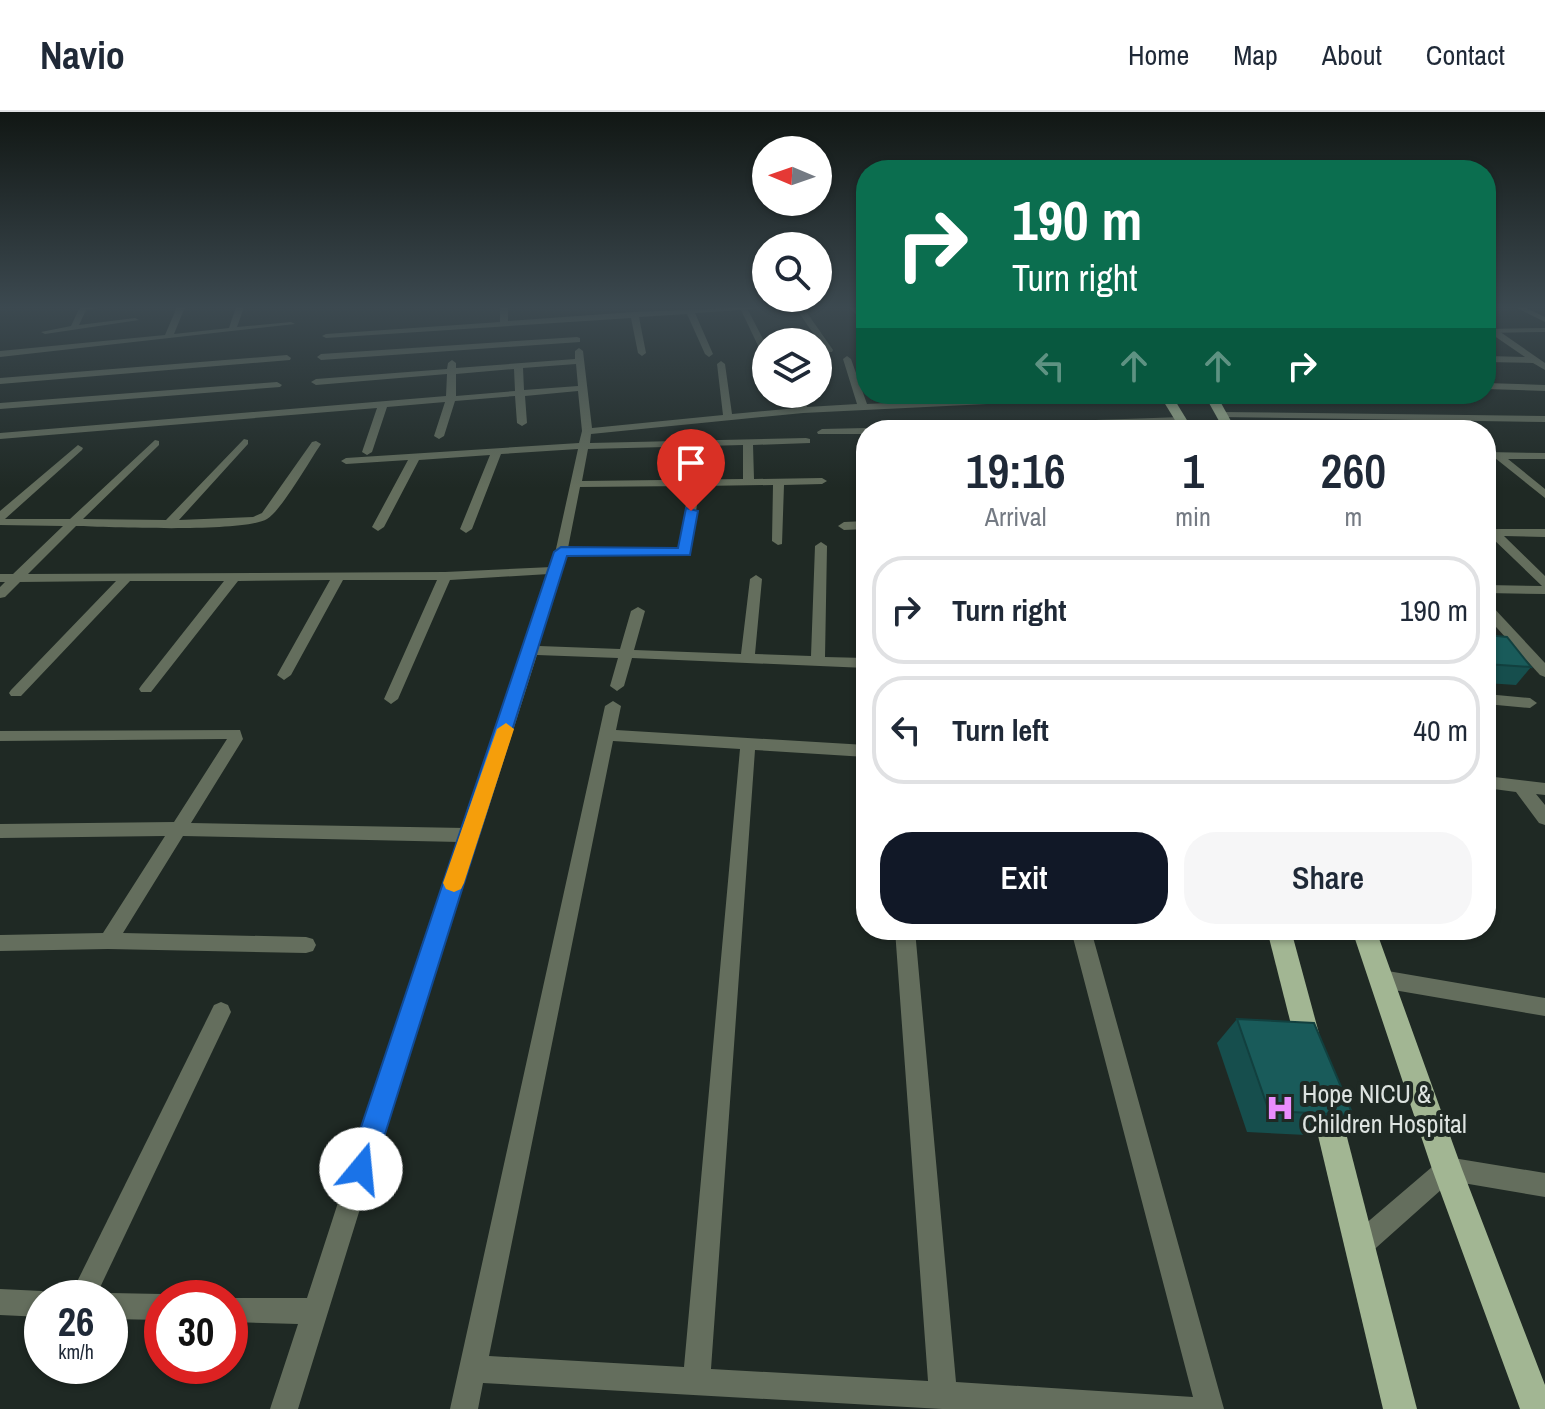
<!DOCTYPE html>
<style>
:root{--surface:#fff;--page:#f6f6f7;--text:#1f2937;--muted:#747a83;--line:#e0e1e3;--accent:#111827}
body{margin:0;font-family:"Archivo Narrow",sans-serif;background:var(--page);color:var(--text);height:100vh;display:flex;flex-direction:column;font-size:30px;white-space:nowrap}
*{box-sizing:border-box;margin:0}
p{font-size:26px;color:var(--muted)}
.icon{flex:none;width:44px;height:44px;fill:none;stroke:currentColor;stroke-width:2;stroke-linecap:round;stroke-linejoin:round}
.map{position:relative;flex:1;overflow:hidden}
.side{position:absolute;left:856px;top:308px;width:640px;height:520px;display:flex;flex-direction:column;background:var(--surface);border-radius:32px;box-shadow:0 2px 6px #0004}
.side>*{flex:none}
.banner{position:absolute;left:856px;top:48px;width:640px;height:244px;border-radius:32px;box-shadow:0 2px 6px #0004;background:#0b6e4f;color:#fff;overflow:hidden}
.needle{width:52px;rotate:272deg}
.fabs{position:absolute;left:752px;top:24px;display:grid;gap:16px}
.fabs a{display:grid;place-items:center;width:80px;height:80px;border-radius:50%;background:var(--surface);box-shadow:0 2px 6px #0004;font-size:40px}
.speed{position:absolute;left:24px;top:1168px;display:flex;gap:16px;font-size:40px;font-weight:700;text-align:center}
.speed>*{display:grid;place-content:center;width:104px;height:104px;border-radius:50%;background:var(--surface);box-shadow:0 2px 6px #0004;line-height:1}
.speed small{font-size:20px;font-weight:400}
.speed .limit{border:12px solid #d22;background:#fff;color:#111}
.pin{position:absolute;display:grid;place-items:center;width:68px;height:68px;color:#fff;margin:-82px -34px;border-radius:50% 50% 50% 0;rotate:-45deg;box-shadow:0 0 8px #0007}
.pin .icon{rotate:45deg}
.me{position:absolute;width:88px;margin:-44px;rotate:17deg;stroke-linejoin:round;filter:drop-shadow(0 0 6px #0008)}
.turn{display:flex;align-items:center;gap:28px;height:168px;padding:0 24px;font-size:36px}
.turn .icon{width:104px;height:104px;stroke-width:2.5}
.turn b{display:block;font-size:56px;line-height:68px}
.lanes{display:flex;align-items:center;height:76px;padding:0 24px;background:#0003;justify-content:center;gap:40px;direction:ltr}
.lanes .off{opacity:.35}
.eta{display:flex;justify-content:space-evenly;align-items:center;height:136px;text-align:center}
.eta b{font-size:48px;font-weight:600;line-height:56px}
.action{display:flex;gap:16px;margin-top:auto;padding:16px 24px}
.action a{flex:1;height:92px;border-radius:32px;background:var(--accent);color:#fff;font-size:32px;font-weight:600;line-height:92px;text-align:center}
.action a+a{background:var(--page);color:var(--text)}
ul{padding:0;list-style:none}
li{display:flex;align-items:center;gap:24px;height:108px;margin:0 16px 12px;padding:0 8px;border:4px solid var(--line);border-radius:32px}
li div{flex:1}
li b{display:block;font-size:30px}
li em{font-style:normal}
header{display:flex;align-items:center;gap:48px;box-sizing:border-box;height:112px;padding:0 40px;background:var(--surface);border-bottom:2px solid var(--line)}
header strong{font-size:38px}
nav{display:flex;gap:44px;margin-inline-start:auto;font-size:28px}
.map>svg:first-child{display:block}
</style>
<header>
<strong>Navio</strong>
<nav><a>Home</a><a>Map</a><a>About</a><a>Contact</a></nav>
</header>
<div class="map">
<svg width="1545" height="1297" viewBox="0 0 1545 1297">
<rect width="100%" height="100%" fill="#1f2924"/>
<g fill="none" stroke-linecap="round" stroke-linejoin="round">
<g fill="#646e5d" fill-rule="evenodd">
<path d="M80,195H103L86,198L79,213L135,206L139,208L45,222L41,220L71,214Z"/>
<path d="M177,195H185L174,222L229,216L236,195H244L237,215L291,210L295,212L0,245V239L165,223Z"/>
<path d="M500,195H508V209L634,200L760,195L748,198L766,233V242L761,240L741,198L695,201L713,242L709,245L705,242L687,202L639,205L646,241L642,244L638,241L631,206L326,226L322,224L326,222L500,210Z"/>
<path d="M795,195H803L833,238L832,240H826Z"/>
<path d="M849,195H857L866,206V213Z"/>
<path d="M1515,195H1524L1545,205V210Z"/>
<path d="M1490,217H1496L1545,251V258L1533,251L1486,250V244L1525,245L1490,221Z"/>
<path d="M577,225L580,226V230L321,248L317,245L321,242Z"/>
<path d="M579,236L583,239L592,316L723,303L717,252L721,249L725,252L732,302L797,296L792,282H802L807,295L857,292L843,247L847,244L851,247L867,292L1075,282H1138L1133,285L803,301L591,322L590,331L806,326L810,327V331L753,333L754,367L822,366L827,369L822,372L784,373L782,432L778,433L772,429L773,373L700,374L689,443L566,444L539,534L620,537L631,499L638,495L645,499L634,538L741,542L750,467L756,463L762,467L755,542L811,544L815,434L821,430L827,434L825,545L866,546V556L632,546L624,574L617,579L610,574L618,546L537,543L480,723L443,829L298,1297H270L298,1212L230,1210V1186H225H307L423,829L460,730L183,724L123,821L306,825L313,827L316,833L313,839L306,841L108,837L0,839V823L103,821L165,724L0,726V712L174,710L227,627L0,629V619L240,618L243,627L191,711L465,716L549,462L450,468L398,587L391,592L384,587L437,468H343L291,563L284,568L277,563L330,468L238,469L151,580H141L139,577L141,574L224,469H130L21,584H11L9,581L11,578L116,469L20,470L5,485L0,486V475L5,470H0V462H13L63,414L0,413V399L78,333L83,336L82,338L5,407H70L155,328L159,329V333L83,407L166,408L244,327L248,328V332L179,408L253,405L262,401L312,330L316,329L321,332C310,348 281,399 267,407C244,421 110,415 76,414L28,462L445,460L552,455L578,337L501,342L472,417L466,421L460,417L490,343L419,348L384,415L378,419L372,415L408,348L346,352L341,349L346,346L579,331L582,319L578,279L525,284L527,311L522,314L517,311L515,284L455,289L444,324L439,327L434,324L445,290L387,295L372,340L367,343L362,340L377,296L0,327V321L446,284L447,262L316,273L311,270L316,267L447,257L448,251L452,248L456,251V256L575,247V239ZM576,252L578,274L524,278L523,256ZM514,257L515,279L456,284V262ZM743,333V367L582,369L588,337ZM689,374L679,436H568L580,375Z"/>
<path d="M287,243L291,246L290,248L0,272V266Z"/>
<path d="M277,270L282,273L280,275L0,297V291Z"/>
<path d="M1486,271L1545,273V279L1486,277Z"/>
<path d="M1328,282H1338L1342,286L1334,288Z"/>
<path d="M1411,282H1422L1426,286L1418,288Z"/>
<path d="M1222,300L1545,304V310L1219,305L1217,303Z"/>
<path d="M1182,305L1185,306V310L976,318H883L888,315Z"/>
<path d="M822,317L866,316L870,318H866V322H818L817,320Z"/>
<path d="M1486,340L1545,341V347H1508L1545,377V386L1495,346H1486Z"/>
<path d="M866,409V417L844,418L838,414L844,410Z"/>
<path d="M1486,417H1545V425L1504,424L1545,464V482L1486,481V473L1542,474L1490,424L1486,423Z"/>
<path d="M1486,492L1491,493L1545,551V565L1540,563L1486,504Z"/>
<path d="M1486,582L1530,586L1537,591L1530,596L1486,592Z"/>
<path d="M613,589L621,594L616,618L866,633V645L755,638L711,1257L928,1269L895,818H915L956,1270L1193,1285L1071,818H1091L1224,1297H942L483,1271L478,1297H450L605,594ZM613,629L740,637L684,1255L489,1244Z"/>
<path d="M1486,664L1545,671V683L1536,682L1545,693V713L1539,711L1516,680L1486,676Z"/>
<path d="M1382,858L1545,886V904L1382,876L1375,873L1372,867L1375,861Z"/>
<path d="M221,890L228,893L231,900L95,1186H69L214,893Z"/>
<path d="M1447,1045L1545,1061V1085L1451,1069L1368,1143L1359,1146L1350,1143L1347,1134L1350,1125L1439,1049Z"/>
<path d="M0,1177L42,1179L52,1186H42V1205L0,1203Z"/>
<path d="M110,1181L162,1182L171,1186H162V1208L110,1207V1186H100Z"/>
</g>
<path fill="#646e5d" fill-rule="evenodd" d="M1545,216V220L1486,221V217Z"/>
<g fill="#a2b693" fill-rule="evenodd">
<path d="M1159,282H1171L1193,318H1181Z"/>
<path d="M1204,282H1216L1236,318H1224Z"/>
<path d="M1267,818H1291L1323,936L1319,945L1310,949L1301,945L1297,936Z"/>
<path d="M1352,818H1376L1462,1057L1545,1273V1297H1520L1432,1057Z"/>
<path d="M1325,980L1335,984L1339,994L1417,1297H1383L1311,994L1315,984Z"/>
</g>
</g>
<g fill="#164e4d">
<path d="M1486,523L1531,555L1516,573L1486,571Z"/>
<path d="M1237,907L1353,1003L1327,1024L1247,1020L1217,931Z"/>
</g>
<g fill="#195b5a" stroke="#12403f" stroke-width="2">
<path d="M1486,523L1507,525L1531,555L1486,552Z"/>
<path d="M1237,907L1314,911L1353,1003L1269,999Z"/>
</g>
<linearGradient id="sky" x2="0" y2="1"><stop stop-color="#111714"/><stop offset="0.52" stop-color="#3c4950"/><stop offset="1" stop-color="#3c4950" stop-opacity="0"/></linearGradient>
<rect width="1545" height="376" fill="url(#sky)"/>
<path fill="#1a73e8" stroke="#114b97" stroke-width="2" d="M686,396L698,399L690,443L567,444L374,1057L370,1066L361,1070L351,1066L347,1057L554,440L561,435L678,436Z"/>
<path fill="#f59e0b" d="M506,611L514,617L464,771L461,777L454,780L446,777L443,771L497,617Z"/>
<defs>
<symbol id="hospital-bare" viewBox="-9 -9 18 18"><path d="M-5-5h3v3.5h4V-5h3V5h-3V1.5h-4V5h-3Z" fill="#e98dfe" stroke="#1f2924" stroke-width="2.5" paint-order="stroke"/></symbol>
</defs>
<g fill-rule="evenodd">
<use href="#hospital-bare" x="1260" y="976" width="40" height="40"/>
</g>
<g text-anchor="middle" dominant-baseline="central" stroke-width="8" stroke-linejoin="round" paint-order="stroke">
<g font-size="26" fill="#dde3e0" stroke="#1f2924" text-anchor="start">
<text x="1302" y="981">Hope NICU &amp;<tspan x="1302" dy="30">Children Hospital</tspan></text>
</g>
</g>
</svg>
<div class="fabs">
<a><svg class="needle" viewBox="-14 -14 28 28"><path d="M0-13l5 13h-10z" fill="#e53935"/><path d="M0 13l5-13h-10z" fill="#747a83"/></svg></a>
<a><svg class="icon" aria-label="search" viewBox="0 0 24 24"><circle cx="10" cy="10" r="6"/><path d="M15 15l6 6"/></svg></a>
<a><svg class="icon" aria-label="layers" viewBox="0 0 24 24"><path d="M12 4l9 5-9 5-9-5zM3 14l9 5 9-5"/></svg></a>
</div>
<div class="speed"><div>26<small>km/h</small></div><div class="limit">30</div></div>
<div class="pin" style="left:691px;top:399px;background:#d93025"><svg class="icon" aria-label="arrive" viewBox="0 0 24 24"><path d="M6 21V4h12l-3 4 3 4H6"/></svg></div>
<svg class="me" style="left:361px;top:1057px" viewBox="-20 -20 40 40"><circle r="19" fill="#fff"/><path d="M0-13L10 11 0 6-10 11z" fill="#1a73e8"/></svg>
<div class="banner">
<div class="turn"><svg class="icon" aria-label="right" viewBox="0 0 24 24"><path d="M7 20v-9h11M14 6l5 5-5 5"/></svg><div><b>190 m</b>Turn right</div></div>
<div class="lanes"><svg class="icon off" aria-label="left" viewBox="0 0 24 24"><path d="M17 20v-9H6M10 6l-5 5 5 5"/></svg><svg class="icon off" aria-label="ahead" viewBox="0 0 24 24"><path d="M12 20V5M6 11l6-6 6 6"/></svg><svg class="icon off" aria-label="ahead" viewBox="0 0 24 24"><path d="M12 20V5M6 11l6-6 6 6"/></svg><svg class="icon" aria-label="right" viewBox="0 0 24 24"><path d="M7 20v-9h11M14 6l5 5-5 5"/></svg></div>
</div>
<section class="side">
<div class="eta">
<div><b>19:16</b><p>Arrival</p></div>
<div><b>1</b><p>min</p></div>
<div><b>260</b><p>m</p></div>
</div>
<ul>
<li><svg class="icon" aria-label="right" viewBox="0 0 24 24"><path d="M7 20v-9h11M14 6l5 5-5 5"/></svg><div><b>Turn right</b></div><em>190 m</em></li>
<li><svg class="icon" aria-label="left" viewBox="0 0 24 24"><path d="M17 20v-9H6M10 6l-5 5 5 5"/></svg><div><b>Turn left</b></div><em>40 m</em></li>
</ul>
<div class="action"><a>Exit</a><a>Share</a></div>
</section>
</div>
